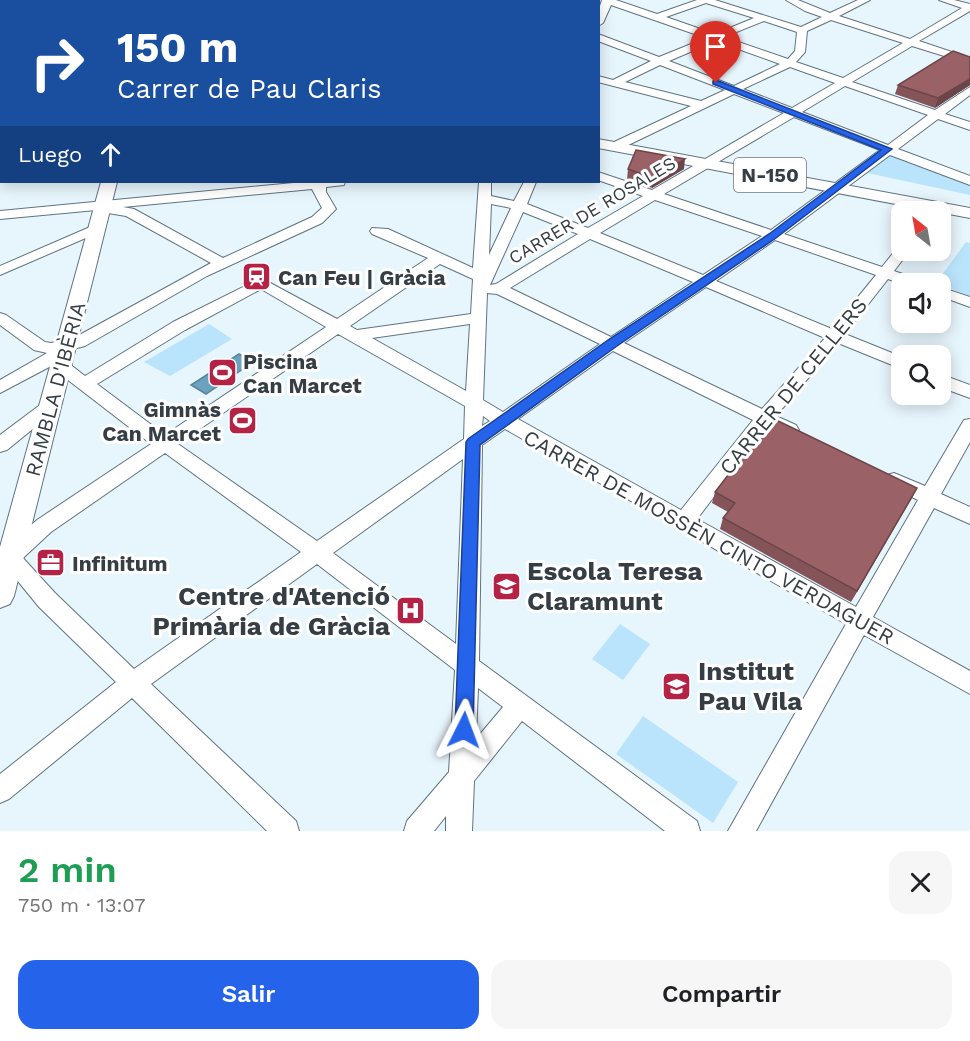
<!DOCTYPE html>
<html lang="es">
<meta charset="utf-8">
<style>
:root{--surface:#fff;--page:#f6f6f6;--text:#202124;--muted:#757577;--accent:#2563eb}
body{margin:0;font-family:"Work Sans",sans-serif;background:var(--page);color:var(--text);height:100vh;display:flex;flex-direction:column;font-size:22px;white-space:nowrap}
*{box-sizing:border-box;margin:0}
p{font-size:20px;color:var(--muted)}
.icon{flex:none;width:33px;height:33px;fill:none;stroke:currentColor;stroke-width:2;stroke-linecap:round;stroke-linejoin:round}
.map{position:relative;height:831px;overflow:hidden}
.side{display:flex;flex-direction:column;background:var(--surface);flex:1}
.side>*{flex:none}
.guide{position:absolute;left:0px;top:0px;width:600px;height:183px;box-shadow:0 3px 15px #0003;background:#1a4fa0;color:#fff;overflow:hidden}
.needle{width:39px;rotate:329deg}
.tools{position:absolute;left:891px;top:201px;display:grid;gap:12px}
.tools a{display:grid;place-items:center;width:60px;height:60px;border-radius:12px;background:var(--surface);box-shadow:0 3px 15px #0003;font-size:30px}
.pin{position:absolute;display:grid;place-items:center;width:51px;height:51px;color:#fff;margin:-62px -26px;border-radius:50% 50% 50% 0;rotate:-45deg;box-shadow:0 0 6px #0007}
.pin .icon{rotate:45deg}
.me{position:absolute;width:66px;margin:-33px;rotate:3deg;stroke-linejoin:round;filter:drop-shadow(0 0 4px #0008)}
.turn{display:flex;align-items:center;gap:21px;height:126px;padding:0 18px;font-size:27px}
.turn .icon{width:78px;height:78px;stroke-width:2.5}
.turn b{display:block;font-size:42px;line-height:51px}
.then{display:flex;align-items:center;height:57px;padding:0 18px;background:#0003;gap:12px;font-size:22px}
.round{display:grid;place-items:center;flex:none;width:63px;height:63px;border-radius:18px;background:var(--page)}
.headline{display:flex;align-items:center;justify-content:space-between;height:102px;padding:0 18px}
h1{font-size:36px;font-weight:600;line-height:45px;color:#1e9e55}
.primary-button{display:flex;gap:12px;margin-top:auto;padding:12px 18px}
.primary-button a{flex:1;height:69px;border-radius:18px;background:var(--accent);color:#fff;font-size:24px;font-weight:600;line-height:69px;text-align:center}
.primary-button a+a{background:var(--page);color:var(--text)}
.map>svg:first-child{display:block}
</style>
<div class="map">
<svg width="970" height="831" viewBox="0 0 970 831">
<rect width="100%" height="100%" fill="#e7f5fd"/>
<g fill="#b9e4fc">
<path d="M887,150L970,181V195L858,171Z"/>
<path d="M966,242L970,243V296L936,283Z"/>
<path d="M209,324L232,339L170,376L144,362Z"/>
<path d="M620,624L650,644L623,680L592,659Z"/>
<path d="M643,716L738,782L713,823L616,754Z"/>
</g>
<path fill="#6aa2c0" stroke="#5a849b" stroke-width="1.5" d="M239,354L253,362L206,394L191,385Z"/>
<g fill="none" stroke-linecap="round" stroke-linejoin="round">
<defs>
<g id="minor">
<path d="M98,0H111L97,2Z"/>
<path d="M205,0H217L204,2Z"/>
<path d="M254,0H267L268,2H255Z"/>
<path d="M308,0H318L319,2H307Z"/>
<path d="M351,0H362L350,2Z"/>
<path d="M384,0H398L399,2H385Z"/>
<path d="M508,0H518L508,2Z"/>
<path d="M602,0H616L657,14L697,0H715L801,27L822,17L805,11L786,0H798L830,13L858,0H870L839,16L910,39L962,8L939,0H954L970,4V11L919,41L970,58V64L912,46L852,82L935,110L970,87V95L945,114L970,122V130L938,119L898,149L970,176V185L890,155L784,234L882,267L898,247L902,246V250H910L894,271L923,281L925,284H902L888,279L845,334L902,357V369L838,343L776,416L796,425L799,430L796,435L790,436L767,427L697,519L856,607L918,500L887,485L884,480L887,475L894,473L925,486L964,420L970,419V442L941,494L970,507V524L934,508L873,617L970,671V694L864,635L756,831H728L846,624L505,429L482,445L479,661L697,821L700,831H665L522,721L474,781L472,831H446V816L434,831H404L407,821L449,772L455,670L317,564L151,684L296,821L299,831H267L132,698L9,799L0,803V774L116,682L39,607L8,569L0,572V552L37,520L151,444L55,370L53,365L0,393V380L47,353L34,350L0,325V313L6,315L45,342L51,343L74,338L211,263L126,216L108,213L107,209L0,219V211L304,182H345L344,185L326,187V192L336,209L322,223L207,276L85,346L73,349L58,361L67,362L85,376L173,322L261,278L337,319L428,258L372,234L370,231L372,228L388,229L473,268L479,182H491V196L514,201L524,182H536L527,204L588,228L643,196L598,180V172L652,190L784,113L734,94L620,149H612V143L691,106L598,82V76L613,80L651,61L598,41V34L659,57L706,38L611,5L603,23L598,26V12ZM706,3L754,18L715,34L666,17ZM831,20L903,43L843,78L796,62L805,52L807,31ZM764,21L797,32L795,51L788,59L724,37ZM716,41L780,64L734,86L669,61ZM660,65L725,90L701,101L625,82ZM790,67L835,83L792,108L743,89ZM845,86L928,115L888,145L802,112ZM794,117L880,150L771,230L664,194ZM312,189L322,208L312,217L223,258L134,209L123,207ZM655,200L762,236L703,275L600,233ZM491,204L511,208L489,255ZM523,212L578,234L496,284L490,285ZM590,239L693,282L611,337L510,288ZM775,240L876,275L832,329L716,281ZM440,264L473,279L471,314L357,330L350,326ZM706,287L825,338L762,409L624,343ZM261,289L326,327L165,435L97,384L185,330ZM487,293L497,294L600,344L503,412L483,400ZM470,324L466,391L372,338ZM338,334L465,406L464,439L317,541L178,444ZM613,351L753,420L681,510L518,419ZM483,416L490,421L482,426ZM165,453L301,552L134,669L55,593L23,558L51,532ZM463,459L456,644L333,553ZM478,688L503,707L476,739Z"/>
<path d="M0,70H2L0,77Z"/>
<path d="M0,105H2L0,112Z"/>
<path d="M97,224L102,225L104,228L102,231L0,275V266Z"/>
<path d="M940,287L970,297V307L940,296Z"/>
<path d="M940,374L970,385V398L940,387Z"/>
<path d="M50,400L56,402L59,406L56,410L7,450L0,452V435L44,402Z"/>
</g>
<g id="major">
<path d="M0,46L2,47V55L0,54Z"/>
<path d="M598,139L970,208V218L598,148Z"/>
<rect x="0" y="150" width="2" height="10"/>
<path d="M101,182H117L14,596L10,604L0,608V547Z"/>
</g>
</defs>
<use href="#minor" stroke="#5f7480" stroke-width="2"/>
<use href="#major" stroke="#5f7480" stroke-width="2"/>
<use href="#minor" fill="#fff" fill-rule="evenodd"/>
<use href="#major" fill="#fff" fill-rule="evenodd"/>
</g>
<g fill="#845459">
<path d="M970,57V85L935,108L895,94L898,85Z"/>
<path d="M628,169H684L652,188L627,179Z"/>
<path d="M917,488L851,602L720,529L723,518L728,512L712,503L715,492Z"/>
</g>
<g fill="#6c4548">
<path d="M970,79V85L935,108L938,98Z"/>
<path d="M685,159L684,169L652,188L653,178Z"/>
<path d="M917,488L912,498L851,602L857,591Z"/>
</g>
<g fill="#9a6267" stroke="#6c4548" stroke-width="1.5">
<path d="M953,51L970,57V79L938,98L898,85Z"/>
<path d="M636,150L685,159L653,178L628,169Z"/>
<path d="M772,418L917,488L857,591L723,518L735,503L715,492Z"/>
</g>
<path fill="#2563eb" stroke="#184099" stroke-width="1.5" d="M716,80L892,149L776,238L617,346L480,445L473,730L471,737L464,739L457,737L455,730L466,442L468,439L608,340L769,234L881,150L713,84V81Z"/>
<defs>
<symbol id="station-square" viewBox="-11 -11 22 22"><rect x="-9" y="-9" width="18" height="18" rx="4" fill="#b42245" stroke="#fff"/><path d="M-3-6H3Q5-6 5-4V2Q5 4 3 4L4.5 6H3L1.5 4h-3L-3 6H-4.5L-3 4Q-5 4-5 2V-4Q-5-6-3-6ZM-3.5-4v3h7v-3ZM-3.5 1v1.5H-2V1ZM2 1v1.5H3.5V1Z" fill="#fff"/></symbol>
<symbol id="stadium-square" viewBox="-11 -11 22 22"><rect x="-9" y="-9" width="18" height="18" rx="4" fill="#b42245" stroke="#fff"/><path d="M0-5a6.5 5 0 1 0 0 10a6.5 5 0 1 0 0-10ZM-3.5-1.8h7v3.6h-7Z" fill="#fff"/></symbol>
<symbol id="office-square" viewBox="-11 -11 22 22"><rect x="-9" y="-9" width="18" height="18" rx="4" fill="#b42245" stroke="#fff"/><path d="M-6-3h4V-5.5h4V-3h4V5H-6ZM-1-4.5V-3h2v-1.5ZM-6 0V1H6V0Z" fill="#fff"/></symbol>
<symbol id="school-square" viewBox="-11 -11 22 22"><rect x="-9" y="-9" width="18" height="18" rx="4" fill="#b42245" stroke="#fff"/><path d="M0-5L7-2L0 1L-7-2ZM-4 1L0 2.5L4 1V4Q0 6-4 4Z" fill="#fff"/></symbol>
<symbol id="hospital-square" viewBox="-11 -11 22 22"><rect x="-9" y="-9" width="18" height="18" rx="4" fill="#b42245" stroke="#fff"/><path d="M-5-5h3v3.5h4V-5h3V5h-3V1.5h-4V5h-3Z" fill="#fff"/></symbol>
</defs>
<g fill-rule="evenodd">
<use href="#station-square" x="240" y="260" width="33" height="33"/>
<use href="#stadium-square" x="206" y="356" width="33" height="33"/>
<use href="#stadium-square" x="226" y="404" width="33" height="33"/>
<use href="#office-square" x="34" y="546" width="33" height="33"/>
<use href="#school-square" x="490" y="570" width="33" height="33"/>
<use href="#hospital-square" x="394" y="594" width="33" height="33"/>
<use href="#school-square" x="660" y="670" width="33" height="33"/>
</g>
<g text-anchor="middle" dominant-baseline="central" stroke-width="6" stroke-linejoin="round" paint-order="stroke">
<g font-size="18" fill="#353e44" stroke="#fff">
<text transform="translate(592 210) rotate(-31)">CARRER DE ROSALES</text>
</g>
<rect fill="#fff" stroke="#72787c" stroke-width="1.5" x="734" y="158" width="72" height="34" rx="4.5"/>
<g font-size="20" font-weight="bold" fill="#353e44">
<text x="770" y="175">N-150</text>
</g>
<g font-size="21" font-weight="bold" fill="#353e44" stroke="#fff" text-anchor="start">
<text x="278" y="277">Can Feu | Gràcia</text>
<text x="243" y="361">Piscina<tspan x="243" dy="24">Can Marcet</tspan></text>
<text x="221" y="409" text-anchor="end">Gimnàs<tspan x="221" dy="24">Can Marcet</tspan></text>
<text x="72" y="563">Infinitum</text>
</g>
<g font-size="21" fill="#353e44" stroke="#fff">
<text transform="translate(793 386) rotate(-51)">CARRER DE CELLERS</text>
<text transform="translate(55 389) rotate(-75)">RAMBLA D'IBÈRIA</text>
<text transform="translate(709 537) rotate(29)">CARRER DE MOSSÈN CINTO VERDAGUER</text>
</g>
<g font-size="26" font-weight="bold" fill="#353e44" stroke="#fff" text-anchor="start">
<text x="527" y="571">Escola Teresa<tspan x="527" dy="30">Claramunt</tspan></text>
<text x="390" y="596" text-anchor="end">Centre d'Atenció<tspan x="390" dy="30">Primària de Gràcia</tspan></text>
<text x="698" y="671">Institut<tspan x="698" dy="30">Pau Vila</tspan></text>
</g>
</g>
</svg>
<div class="tools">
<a><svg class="needle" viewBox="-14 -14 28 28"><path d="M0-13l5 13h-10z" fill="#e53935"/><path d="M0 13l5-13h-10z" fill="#757577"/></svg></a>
<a><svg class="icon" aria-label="sound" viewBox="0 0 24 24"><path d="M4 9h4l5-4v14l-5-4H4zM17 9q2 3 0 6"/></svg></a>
<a><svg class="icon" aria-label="search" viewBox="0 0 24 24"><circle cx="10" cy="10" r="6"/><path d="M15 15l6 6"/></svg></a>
</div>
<div class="pin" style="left:716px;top:83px;background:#d93025"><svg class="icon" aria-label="arrive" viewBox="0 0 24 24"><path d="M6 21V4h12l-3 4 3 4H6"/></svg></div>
<svg class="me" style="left:464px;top:730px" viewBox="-20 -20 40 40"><path d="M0-17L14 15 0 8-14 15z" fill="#2563eb" stroke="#fff" stroke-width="4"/></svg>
<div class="guide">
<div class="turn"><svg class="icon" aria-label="right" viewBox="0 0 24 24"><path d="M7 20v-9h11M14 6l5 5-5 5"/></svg><div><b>150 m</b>Carrer de Pau Claris</div></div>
<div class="then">Luego<svg class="icon" aria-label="ahead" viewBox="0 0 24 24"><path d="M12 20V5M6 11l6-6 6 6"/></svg></div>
</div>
</div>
<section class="side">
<div class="headline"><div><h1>2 min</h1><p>750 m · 13:07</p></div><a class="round"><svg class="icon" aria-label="close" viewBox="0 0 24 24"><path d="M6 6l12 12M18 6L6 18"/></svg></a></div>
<div class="primary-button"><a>Salir</a><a>Compartir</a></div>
</section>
